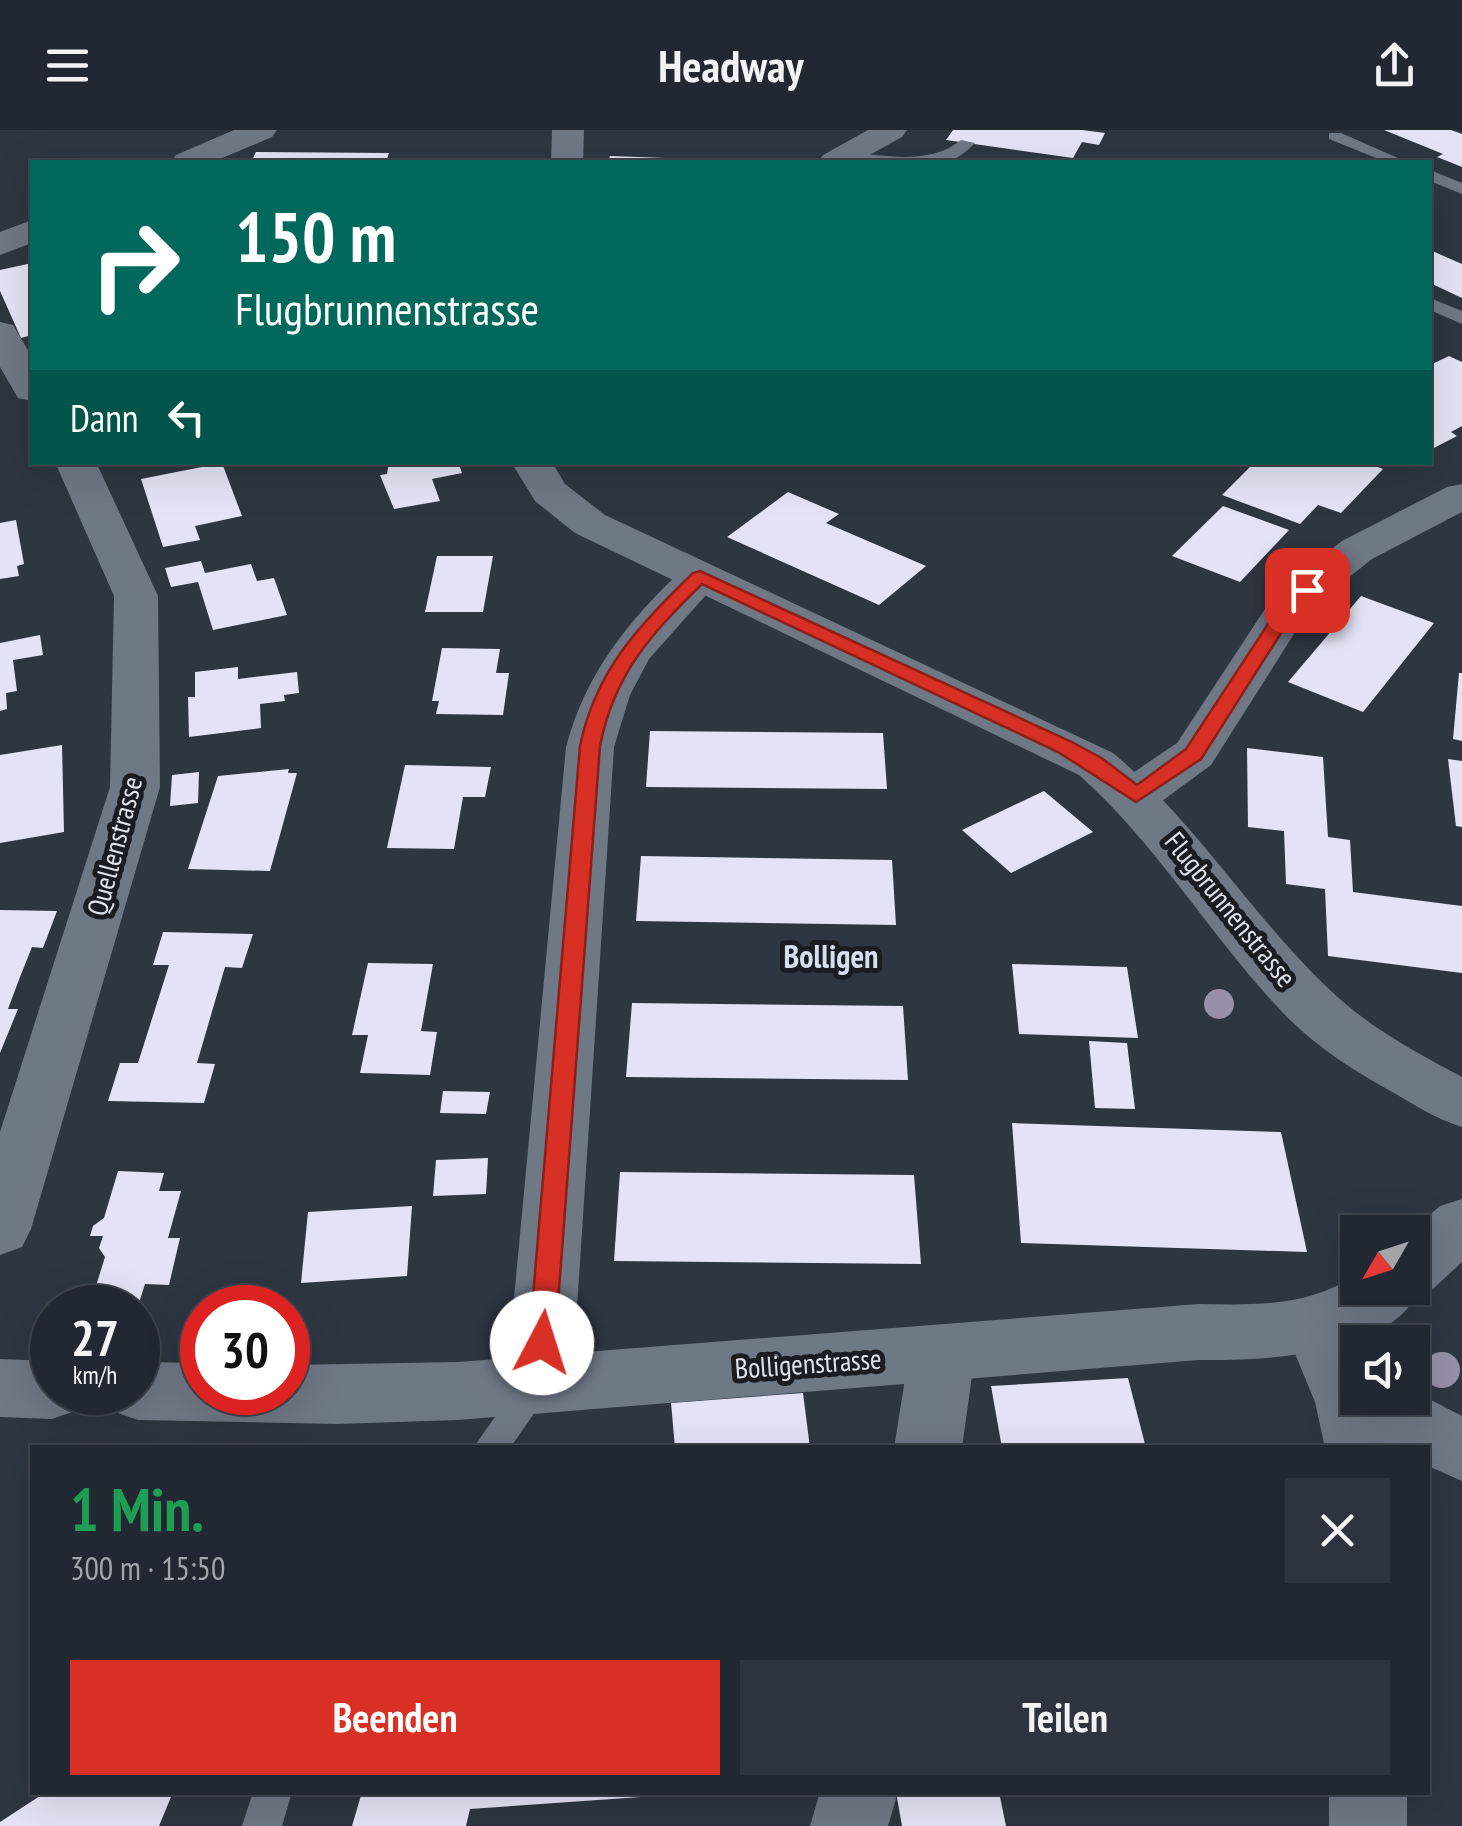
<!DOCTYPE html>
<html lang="de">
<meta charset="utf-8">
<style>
:root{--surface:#222831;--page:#2e343d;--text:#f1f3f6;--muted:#a2a6ab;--line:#3f444d;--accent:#d93025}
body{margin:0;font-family:"PT Sans Narrow",sans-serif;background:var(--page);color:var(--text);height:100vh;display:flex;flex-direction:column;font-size:38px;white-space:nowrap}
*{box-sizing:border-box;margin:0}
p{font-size:32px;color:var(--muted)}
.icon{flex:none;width:55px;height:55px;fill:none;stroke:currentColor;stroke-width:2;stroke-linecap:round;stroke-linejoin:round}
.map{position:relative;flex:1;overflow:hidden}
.details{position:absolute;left:30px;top:1315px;width:1400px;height:350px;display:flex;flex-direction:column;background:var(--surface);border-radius:0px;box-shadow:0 10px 40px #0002,0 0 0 2px var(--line)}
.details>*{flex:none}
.top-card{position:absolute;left:30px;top:30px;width:1402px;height:305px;border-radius:0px;box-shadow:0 10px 40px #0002,0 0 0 2px var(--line);background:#00695c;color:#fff;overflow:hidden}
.needle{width:65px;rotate:231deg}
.buttons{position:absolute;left:1340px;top:1085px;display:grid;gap:20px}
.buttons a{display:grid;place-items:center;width:90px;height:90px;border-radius:0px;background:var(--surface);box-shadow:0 10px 40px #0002,0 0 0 2px var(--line);font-size:50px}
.speed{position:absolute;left:30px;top:1155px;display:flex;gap:20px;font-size:50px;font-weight:700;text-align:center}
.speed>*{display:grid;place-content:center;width:130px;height:130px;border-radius:50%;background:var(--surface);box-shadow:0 10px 40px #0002,0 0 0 2px var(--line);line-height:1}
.speed small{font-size:25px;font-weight:400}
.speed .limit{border:15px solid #d22;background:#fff;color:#111}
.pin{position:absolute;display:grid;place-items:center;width:85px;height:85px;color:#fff;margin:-42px;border-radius:20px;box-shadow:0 5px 15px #0006}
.me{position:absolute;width:110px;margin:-55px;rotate:5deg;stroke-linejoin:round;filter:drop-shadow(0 0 8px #0008)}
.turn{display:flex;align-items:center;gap:35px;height:210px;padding:0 40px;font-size:45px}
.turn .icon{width:130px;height:130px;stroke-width:2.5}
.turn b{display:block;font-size:70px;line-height:85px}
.then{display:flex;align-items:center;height:95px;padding:0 40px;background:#0003;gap:20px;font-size:38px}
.round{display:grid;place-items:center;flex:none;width:105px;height:105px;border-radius:0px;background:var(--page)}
.overview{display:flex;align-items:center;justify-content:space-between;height:170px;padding:0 40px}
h1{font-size:60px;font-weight:600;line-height:75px;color:#1e9e55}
.action{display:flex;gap:20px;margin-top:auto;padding:20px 40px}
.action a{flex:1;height:115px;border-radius:0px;background:var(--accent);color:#fff;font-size:40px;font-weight:600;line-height:115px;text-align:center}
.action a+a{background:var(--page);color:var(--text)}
header{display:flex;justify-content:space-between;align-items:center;height:130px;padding:0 40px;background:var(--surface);font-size:45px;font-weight:600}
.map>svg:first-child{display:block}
</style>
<header><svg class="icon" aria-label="menu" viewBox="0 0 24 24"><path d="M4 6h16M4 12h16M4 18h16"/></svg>Headway<svg class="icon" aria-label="share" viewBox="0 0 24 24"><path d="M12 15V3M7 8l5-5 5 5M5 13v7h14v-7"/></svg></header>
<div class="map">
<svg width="1462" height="1696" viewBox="0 0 1462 1696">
<rect width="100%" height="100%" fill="#2e3641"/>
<g fill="#e2e3f4">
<path d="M953,0H1082L1105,3L1099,15L1082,12L1073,28L946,10Z"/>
<path d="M1384,0H1451L1462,4V37L1437,27L1443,24Z"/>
<path d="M256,22L389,23L386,32H251Z"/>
<path d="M610,26L692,29V32H608Z"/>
<path d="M1430,120L1462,134V168L1430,153Z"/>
<path d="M32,133V205L21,208L0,161V140Z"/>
<path d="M1449,226L1462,232V296L1451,302L1457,306L1430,320V235Z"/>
<path d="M389,332H458L462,343L432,349L440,371L394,379L380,345L387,344Z"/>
<path d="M1255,332H1364L1383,339L1341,383L1318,375L1300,394L1222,365Z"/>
<path d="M222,333L242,386L195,396L200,410L163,417L141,349Z"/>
<path d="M788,362L839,384L826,393L926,436L879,475L727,407Z"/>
<path d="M1223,376L1289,400L1240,452L1172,426Z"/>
<path d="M16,390L24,434L17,436L19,446L0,449V393Z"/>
<path d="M437,426H493L483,482H425Z"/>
<path d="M201,431L205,443L251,434L257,451L274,448L287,485L213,500L198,452L171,457L165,438Z"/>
<path d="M1361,466L1434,493L1363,582L1288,552Z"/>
<path d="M40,505L43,525L13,530L17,561L6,563L7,579L0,581V513Z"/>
<path d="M442,518L500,519L496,543H509L503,585L436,584L439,571H432Z"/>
<path d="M238,537V549L297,542L299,563L284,565L285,571L260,574L261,598L189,607L188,567H195V542Z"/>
<path d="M1459,543H1462V611L1453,609Z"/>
<path d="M650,601L883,603L887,659L646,657Z"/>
<path d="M62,615L64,702L0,713V625Z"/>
<path d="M1247,618L1323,627L1328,707L1350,710L1353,762L1462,776V843L1328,826L1325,759L1286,754L1284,701L1248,697Z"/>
<path d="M1448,629L1462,631V697L1456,696Z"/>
<path d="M405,635L491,637L485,667H463L454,719L387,718Z"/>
<path d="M289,639L288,643H297L270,741L188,739L218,646Z"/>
<path d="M199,642L198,673L170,676L172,645Z"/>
<path d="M1044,661L1093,702L1011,743L962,700Z"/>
<path d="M641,726L892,730L896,795L636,791Z"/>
<path d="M0,780L57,781L43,818L32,817L20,847L8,879H18L0,923Z"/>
<path d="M163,802L253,804L242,838L225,837L197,933L215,934L204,973L108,971L120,933H138L169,835H153Z"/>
<path d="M368,833L433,834L421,901L437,902L430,945L360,943L368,905H352Z"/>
<path d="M1012,834L1127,837L1138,908L1019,904Z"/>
<path d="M632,873L903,876L908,950L626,947Z"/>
<path d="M1089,911L1127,913L1135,979L1095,978Z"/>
<path d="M443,961L490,962L486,984L440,983Z"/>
<path d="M1012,993L1281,1002L1307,1122L1021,1113Z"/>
<path d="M488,1028L486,1064L433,1066L436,1030Z"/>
<path d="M118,1041L164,1043L159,1061H181L168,1108H180L169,1155L145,1154L138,1176L90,1175L105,1127L99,1118L103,1106H90L93,1096L104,1088Z"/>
<path d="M620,1042L914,1045L921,1134L614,1131Z"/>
<path d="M412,1076L407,1146L301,1153L308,1082Z"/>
<path d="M1128,1248L1146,1318H1002L991,1256Z"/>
<path d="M803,1263L810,1318H675L671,1273Z"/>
<path d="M46,1662H173L159,1696H0V1692Z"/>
<path d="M362,1662H670V1665L470,1679L466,1696H352Z"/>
<path d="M896,1662H999L1006,1696H902Z"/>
</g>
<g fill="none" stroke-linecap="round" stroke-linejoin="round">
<g fill="#6f7885" fill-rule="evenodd">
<path d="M1329,3H1341L1407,32H1386L1329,9Z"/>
<path d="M961,10L975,13C967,21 960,27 949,31C931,36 851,36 838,27L846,22C885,25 929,36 961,10Z"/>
<path d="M1430,40L1462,53V64L1430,51Z"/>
<path d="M1430,168L1462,181V194L1430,180Z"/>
<path d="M537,1240L549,1245L554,1255L510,1318H473L525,1245Z"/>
<path d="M253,1662H292L282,1696H242Z"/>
</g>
<g fill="#6f7885" fill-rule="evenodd">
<path d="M234,0H277L272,7L213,32H171L176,25Z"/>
<path d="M868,0H907L902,7L857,32H818L823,25Z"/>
<path d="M32,90V113L0,125V102Z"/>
<path d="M0,192L13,195L32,227V271L18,268L0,237Z"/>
<path d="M55,332H96L158,466L160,657L31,1099L22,1117L0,1125V1002L110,657L114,466Z"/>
<path d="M1462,354V382L1372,429L1323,468L1299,496L1211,635L1154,677L1136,682L1118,677L1111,665L1118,653L1177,613L1265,479L1291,450L1342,411L1447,357Z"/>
<path d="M700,434L716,438L722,447L649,529L630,565L614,617L572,1253L562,1274L539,1282L516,1274L506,1253L566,617C586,542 629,490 684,438Z"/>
<path d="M942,1196L965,1204L975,1224L962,1318H894L909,1224L919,1204Z"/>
<path d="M1412,1252L1431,1270L1462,1286V1351L1428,1336V1318C1382,1318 1370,1310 1351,1268L1358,1253V1268H1412Z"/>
<path d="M820,1662H898L888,1696H810Z"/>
</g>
<g fill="#6f7885" fill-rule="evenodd">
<path d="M552,0H584L583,32H551Z"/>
<path d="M511,332H552L565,354L605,385L1113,623C1196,692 1251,785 1329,859C1367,896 1415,922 1462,947V997C1437,989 1416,976 1394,963C1356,942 1319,919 1288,888C1213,811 1160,717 1079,645L575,403L535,371Z"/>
<path d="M1316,1169L1339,1177L1358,1218V1268H1379L1393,1318H1325L1315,1272L1284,1197L1293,1177Z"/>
<rect x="1329" y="1662" width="78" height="34"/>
</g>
<g fill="#6f7885" fill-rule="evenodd">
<path d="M1462,1069V1132L1434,1158L1417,1164C1387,1226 1259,1231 1199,1230L458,1290L337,1294L138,1290L115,1282L105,1262H138V1232L202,1233V1262H288V1235L458,1232L1199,1174C1257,1175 1308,1177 1358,1144V1158H1412L1410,1102L1440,1076Z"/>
<path d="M0,1229L52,1231V1262H84L75,1281L52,1289L0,1287Z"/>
</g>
</g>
<g fill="#9691a6">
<circle cx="1219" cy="874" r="15"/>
<circle cx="1442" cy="1240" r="18"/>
</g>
<path fill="#d93025" stroke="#8d1f18" stroke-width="2.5" d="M700,441L1072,612L1103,629L1137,655L1186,619L1274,485L1300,456H1313L1316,460L1288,492L1201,629L1136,672L1058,622L702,454C651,504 614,544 600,616L555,1213L552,1221L542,1225L532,1221L529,1213L580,616C596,539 639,496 693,443Z"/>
<g text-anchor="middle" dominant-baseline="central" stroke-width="10" stroke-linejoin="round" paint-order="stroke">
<g font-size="28" fill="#e0e5ed" stroke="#191d22">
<text transform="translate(114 716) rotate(-75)">Quellenstrasse</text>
<text transform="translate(1231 779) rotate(51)">Flugbrunnenstrasse</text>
<text transform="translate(808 1233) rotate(-4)">Bolligenstrasse</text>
</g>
<g font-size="32" font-weight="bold" fill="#d5dfee" stroke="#191d22">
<text x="831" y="826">Bolligen</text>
</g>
</g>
</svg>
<div class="buttons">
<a><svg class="needle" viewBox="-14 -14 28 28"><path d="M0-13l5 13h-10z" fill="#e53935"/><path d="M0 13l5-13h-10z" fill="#a2a6ab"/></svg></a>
<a><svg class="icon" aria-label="sound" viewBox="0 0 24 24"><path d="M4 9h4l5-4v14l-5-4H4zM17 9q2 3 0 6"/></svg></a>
</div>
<div class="speed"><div>27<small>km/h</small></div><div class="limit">30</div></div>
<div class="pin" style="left:1307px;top:460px;background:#d93025"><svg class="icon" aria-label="arrive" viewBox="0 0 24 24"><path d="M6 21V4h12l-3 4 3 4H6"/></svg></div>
<svg class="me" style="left:542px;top:1213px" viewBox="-20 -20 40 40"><circle r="19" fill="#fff"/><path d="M0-13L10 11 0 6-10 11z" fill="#d93025"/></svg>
<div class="top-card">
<div class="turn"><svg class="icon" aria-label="right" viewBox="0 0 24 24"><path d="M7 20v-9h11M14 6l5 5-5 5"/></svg><div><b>150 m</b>Flugbrunnenstrasse</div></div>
<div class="then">Dann<svg class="icon" aria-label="left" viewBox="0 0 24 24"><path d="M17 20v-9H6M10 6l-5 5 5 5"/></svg></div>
</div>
<section class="details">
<div class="overview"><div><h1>1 Min.</h1><p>300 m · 15:50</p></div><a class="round"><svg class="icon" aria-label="close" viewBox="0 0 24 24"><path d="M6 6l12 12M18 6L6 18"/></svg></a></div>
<div class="action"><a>Beenden</a><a>Teilen</a></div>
</section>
</div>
